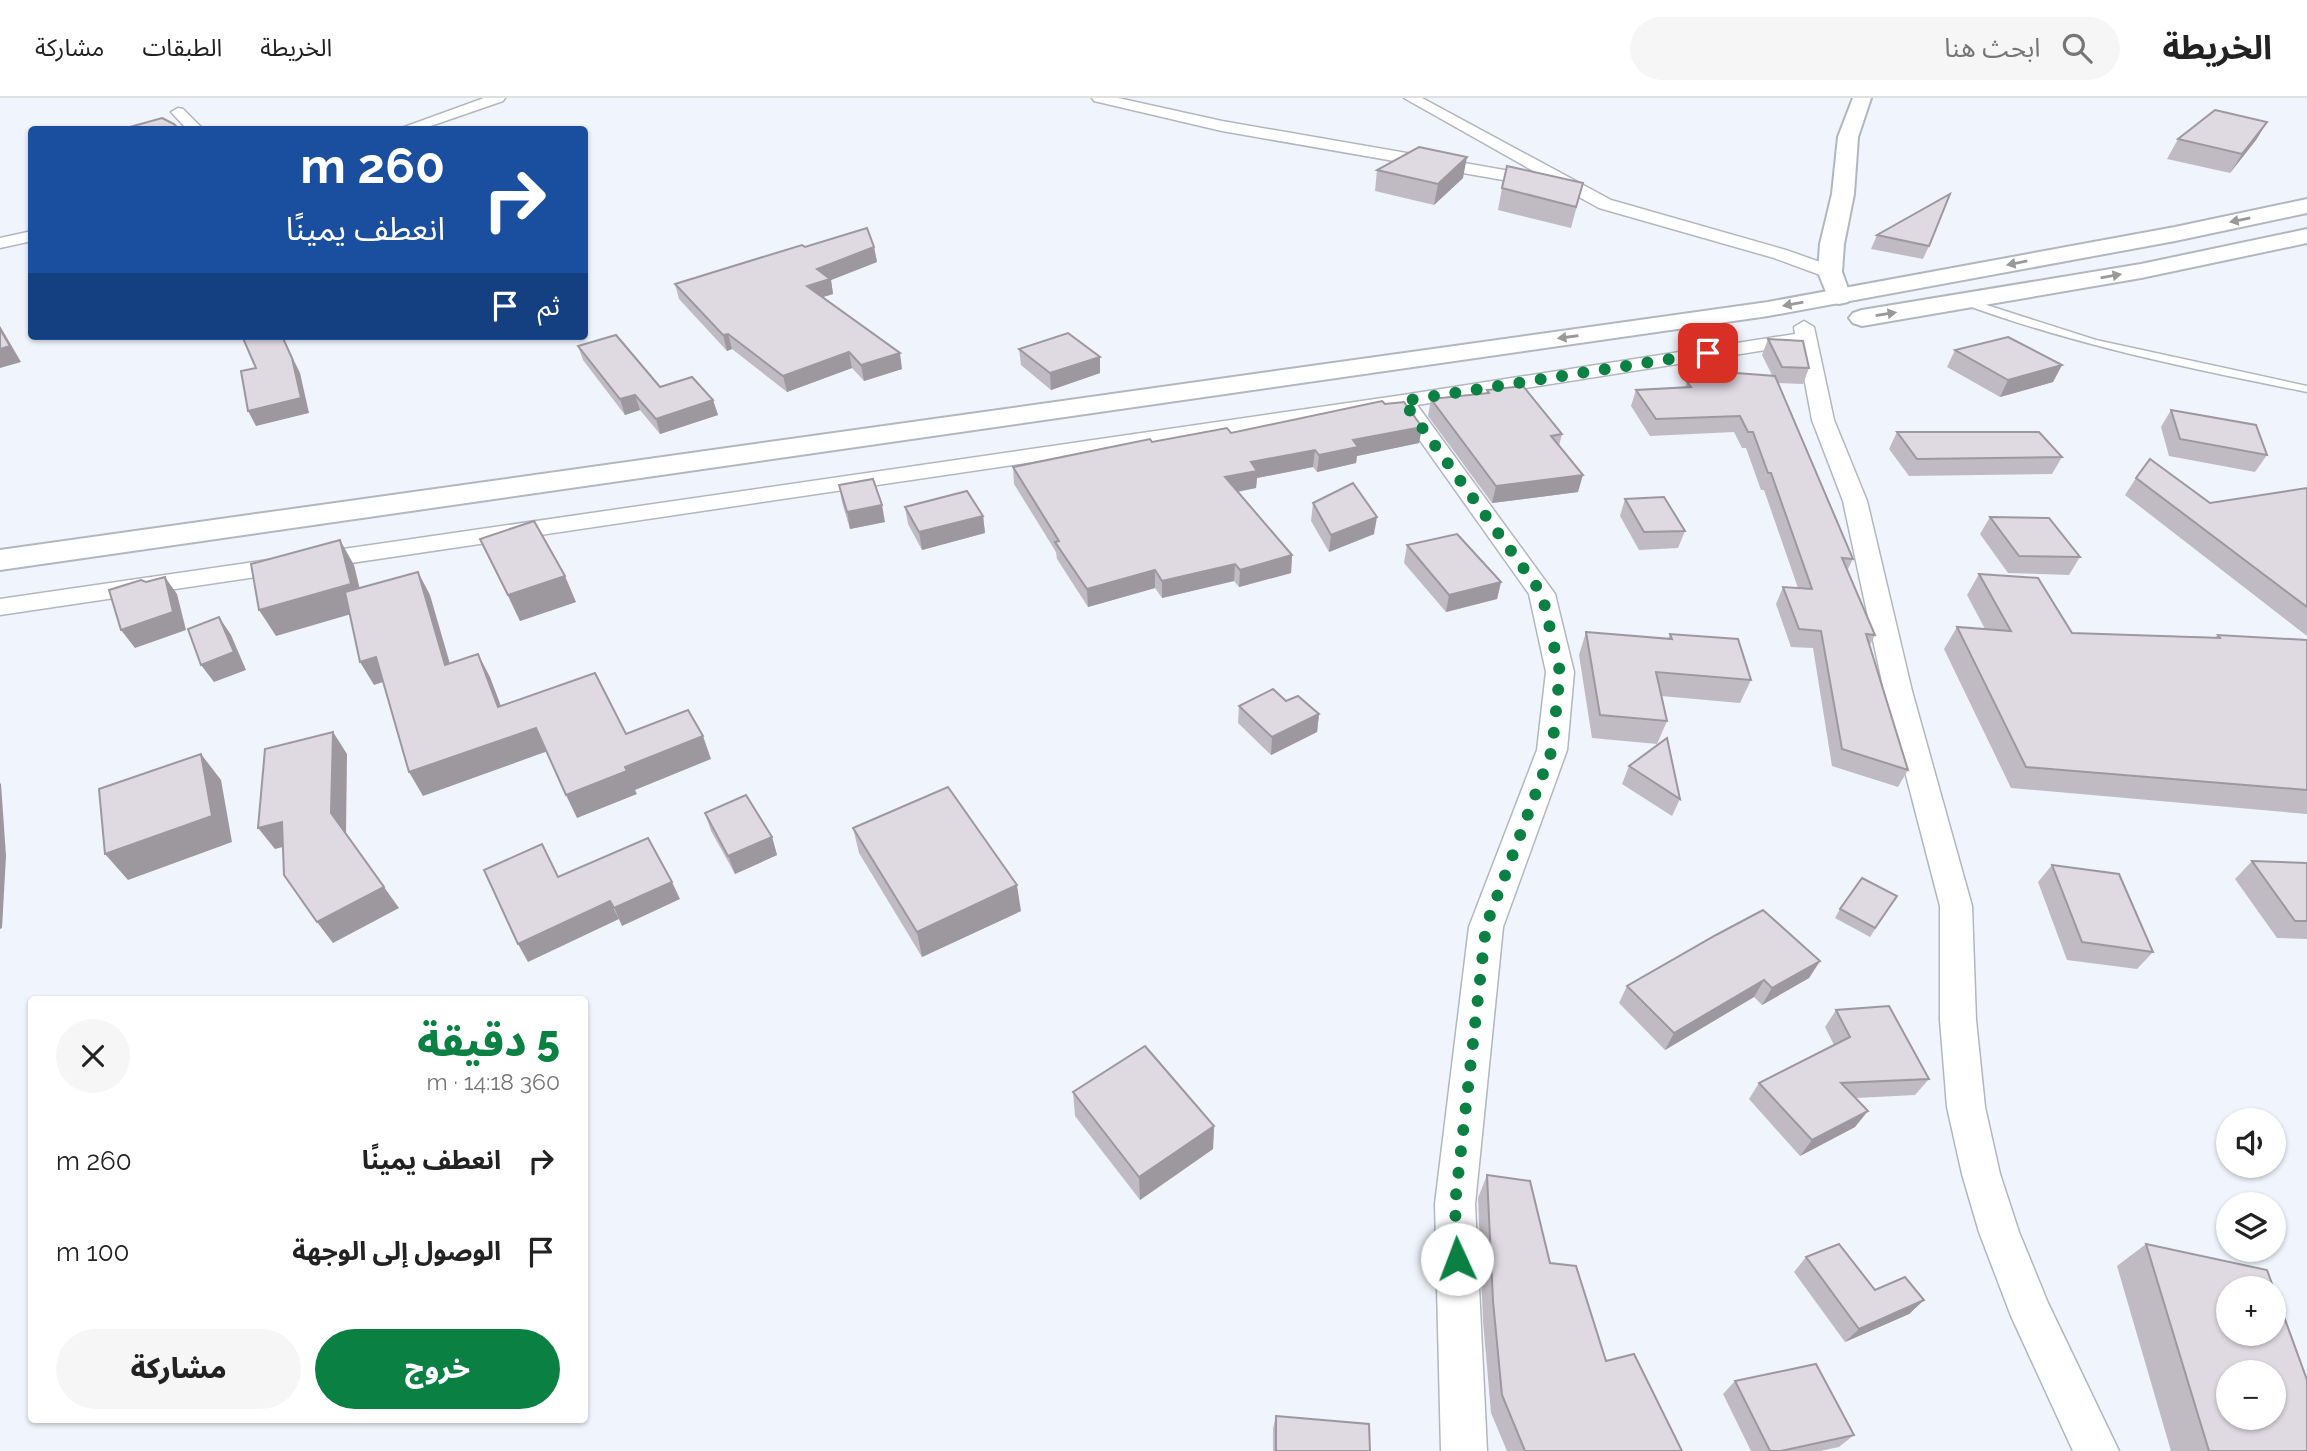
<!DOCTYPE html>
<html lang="ar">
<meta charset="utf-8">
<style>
:root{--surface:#fff;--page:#f6f6f6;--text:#222;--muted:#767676;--line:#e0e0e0;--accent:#0b8043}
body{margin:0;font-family:Raleway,"Noto Sans Arabic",sans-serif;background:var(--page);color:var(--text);direction:rtl;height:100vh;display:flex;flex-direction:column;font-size:26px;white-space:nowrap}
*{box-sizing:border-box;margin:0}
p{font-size:23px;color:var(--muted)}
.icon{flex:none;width:38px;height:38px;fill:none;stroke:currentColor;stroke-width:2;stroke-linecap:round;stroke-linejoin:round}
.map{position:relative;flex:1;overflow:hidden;direction:ltr}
.details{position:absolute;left:28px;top:898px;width:560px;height:427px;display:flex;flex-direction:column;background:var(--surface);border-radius:7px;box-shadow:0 2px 5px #0004;direction:rtl}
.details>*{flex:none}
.guide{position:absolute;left:28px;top:28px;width:560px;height:214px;border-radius:7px;box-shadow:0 2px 5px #0004;direction:rtl;background:#1a4fa0;color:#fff;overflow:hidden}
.fabs{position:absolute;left:2216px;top:1010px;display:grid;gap:14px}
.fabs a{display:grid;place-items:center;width:70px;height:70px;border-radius:50%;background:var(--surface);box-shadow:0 2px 5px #0004;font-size:35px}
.pin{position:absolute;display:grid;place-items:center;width:60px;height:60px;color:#fff;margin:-30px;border-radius:14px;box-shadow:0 4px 10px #0006}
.me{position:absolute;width:77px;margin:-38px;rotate:358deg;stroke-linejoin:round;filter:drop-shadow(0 0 5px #0008)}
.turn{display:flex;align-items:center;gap:24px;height:147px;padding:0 28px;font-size:32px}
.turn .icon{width:91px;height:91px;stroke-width:2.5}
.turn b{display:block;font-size:49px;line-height:60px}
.then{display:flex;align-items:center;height:66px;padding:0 28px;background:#0003;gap:14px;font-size:26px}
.round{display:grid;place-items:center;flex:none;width:74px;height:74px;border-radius:37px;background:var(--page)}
.summary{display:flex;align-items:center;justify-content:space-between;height:119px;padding:0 28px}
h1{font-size:42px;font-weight:800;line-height:52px;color:var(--accent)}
.button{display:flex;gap:14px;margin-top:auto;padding:14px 28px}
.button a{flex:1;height:80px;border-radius:42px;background:var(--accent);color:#fff;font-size:28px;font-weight:800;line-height:80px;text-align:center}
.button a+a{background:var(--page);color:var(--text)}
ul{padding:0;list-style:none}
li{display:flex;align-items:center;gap:21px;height:91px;padding:0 28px}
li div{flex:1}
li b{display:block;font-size:26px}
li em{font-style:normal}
header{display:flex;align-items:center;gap:42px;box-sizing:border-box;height:98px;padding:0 35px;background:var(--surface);border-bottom:2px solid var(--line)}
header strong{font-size:33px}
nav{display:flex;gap:38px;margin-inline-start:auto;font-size:24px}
.search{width:490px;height:63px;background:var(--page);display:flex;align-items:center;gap:18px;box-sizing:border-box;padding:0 24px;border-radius:38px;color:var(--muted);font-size:26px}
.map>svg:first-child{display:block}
</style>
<header>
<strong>الخريطة</strong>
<div class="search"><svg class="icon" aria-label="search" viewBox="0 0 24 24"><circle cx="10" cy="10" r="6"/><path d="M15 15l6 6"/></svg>ابحث هنا</div>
<nav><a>الخريطة</a><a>الطبقات</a><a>مشاركة</a></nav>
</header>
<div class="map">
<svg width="2307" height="1353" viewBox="0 0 2307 1353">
<rect width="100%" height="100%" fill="#f0f4fc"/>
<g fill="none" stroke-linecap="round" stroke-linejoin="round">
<defs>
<path id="lane" d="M1963,202H1971L2096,242L2307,288V294C2191,271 2075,247 1963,206Z"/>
<g id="street">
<path d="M484,0H505L503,3L419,32H396Z"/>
<path d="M1092,0H1118L1222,23L1544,79L1404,0H1422L1611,102L1786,152L1837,170L1839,174L1830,180L1823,178L1774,160L1599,110L1550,83L1549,87L1543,89L1222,33L1094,3Z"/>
<path d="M178,10L183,11L204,32H188L171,14Z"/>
<path d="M32,133V143L0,150V140Z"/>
<path d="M1804,223L1814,229L1834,322L1867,403L1912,593L1972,808L1976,922L1985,1009L2000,1076L2019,1134L2048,1205L2119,1353H2073L2011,1218L1979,1134L1962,1076L1947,1009L1940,922V808L1884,593L1843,403L1812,322L1798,247L1417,307L1555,496L1574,574L1567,652L1503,829L1475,1106L1487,1353H1441L1435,1106L1469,829L1537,652L1546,574L1529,496L1397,310L0,517V501L1403,297L1795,236L1794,229Z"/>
</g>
<path id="secondary" d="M1853,0H1871L1858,39L1854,96L1844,146L1842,174L1851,199L1848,204L1839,206L1830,204L1818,174L1820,146L1832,96L1838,39Z"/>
<g id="primary">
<path d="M2307,101V115L2175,143L1768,218L0,472V452L1768,204L2175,129Z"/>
<path d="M2307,131V145L2141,180L1862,228L1853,225L1849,220L1853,215L1862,212L2141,166Z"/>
</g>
</defs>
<use href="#lane" stroke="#b2b6be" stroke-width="3"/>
<use href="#street" stroke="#b2b6be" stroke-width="3"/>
<use href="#secondary" stroke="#b2b6be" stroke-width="4"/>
<use href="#primary" stroke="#b2b6be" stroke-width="4"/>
<use href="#lane" fill="#fff" fill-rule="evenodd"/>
<use href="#street" fill="#fff" fill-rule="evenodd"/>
<use href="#secondary" fill="#fff" fill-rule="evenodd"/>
<use href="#primary" fill="#fff" fill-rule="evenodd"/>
</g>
<g fill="#c0bbc2">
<path d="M2267,24L2256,42L2230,75L2167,61L2178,41Z"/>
<path d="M1377,72L1463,80L1434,107L1375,93Z"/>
<path d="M1583,85L1571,130L1498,112L1502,90Z"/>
<path d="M1877,137L1929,148L1923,161L1871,151Z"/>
<path d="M805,149H874L877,164L831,182L833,196L823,199L902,271L864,283L852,270L787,294L732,251L727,253L679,201L675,186Z"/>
<path d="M1768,241L1809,270L1803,286L1778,285L1853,461L1847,473L1875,537L1870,547L1908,672L1898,689L1832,668L1813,550L1791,549L1776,506L1783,489L1798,490L1764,392H1761L1746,350H1742L1734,334L1650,338L1631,308L1636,292L1685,290L1687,284L1720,282L1723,274L1772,277L1762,257Z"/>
<path d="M578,248L660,289L713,302L718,317L660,336L640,312L625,317L583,262Z"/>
<path d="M1019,251L1100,259V275L1051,292L1021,267Z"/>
<path d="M1955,252L2062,267L2053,284L2000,299L1947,269Z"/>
<path d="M1487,292L1562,336L1559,348L1578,394L1492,405L1428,318L1431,301L1486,296Z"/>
<path d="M1385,306L1422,329L1419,345L1357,358L1356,365L1317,374L1313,369L1257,380L1256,390L1238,394L1292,457L1291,475L1239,489L1234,483L1162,500L1155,490L1088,509L1057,461L1056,454L1014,386L1013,369L1152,344L1231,335Z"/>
<path d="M2171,312L2267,357L2255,374L2169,358L2161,329Z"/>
<path d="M1897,334L2062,359L2052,376L1909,378L1889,351Z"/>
<path d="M2136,380L2210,405L2307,390V538L2125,397Z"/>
<path d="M839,387L885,424L850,431L842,404Z"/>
<path d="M1625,401L1685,433L1678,450L1639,452L1620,418Z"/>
<path d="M1313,405L1374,436L1329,454L1311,423Z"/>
<path d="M905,409L983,418L985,435L922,452L908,426Z"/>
<path d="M1990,419L2080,459L2069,477L2008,475L1980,436Z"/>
<path d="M480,441L576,504L520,523Z"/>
<path d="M1407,447L1501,484L1497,501L1446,514L1404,465Z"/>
<path d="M1979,476L2072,535L2215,539L2218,537L2307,542V716L2011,690L1944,551L1957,529L1985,531L1967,497Z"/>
<path d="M1586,534L1668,541L1670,536L1751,582L1740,605L1661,598L1667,623L1657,646L1592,640L1579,557Z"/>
<path d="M1286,603L1319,616L1317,634L1271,657L1238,625L1239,608Z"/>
<path d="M1629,668L1680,701L1672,718L1622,686Z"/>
<path d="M705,715L772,739L777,757L735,776L711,733Z"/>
<path d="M853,730L1021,813L922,859L859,755Z"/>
<path d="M2252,763L2307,765V841L2277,840L2235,781Z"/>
<path d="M2052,767L2153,854L2137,871L2067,862L2038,784Z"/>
<path d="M1897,798L1870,839L1835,820L1840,811Z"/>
<path d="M1820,863L1809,880L1762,907L1754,899L1665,952L1619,905L1627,888Z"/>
<path d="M1836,912L1929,981L1915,997L1856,1000L1855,1029L1800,1058L1749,1001L1759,985L1834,947L1825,929Z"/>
<path d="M1073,994L1214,1028L1213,1051L1140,1102L1075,1018Z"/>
<path d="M1487,1077L1550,1165L1606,1263L1682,1353H1507L1491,1315L1483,1223L1478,1100Z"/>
<path d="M2146,1146L2307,1353H2171L2117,1168Z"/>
<path d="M1806,1159L1875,1192L1924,1202L1909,1216L1845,1244L1794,1174Z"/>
<path d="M1735,1283L1854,1337L1839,1349L1820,1353H1751L1723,1296Z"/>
<path d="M1276,1318L1370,1353H1273V1330Z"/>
</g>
<g fill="#9c989e">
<path d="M2267,24L2256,42L2230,75L2242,56Z"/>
<path d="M1467,59L1463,80L1434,107L1438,86Z"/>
<path d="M874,149L877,164L831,182L833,196L810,203L807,188L817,171Z"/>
<path d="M0,228L21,264L0,270Z"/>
<path d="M728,236L732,251L727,253L723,237Z"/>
<path d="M282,238L300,275L309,315L256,328L248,313Z"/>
<path d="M849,254L852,270L787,294L783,278Z"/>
<path d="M900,255L902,271L864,283L861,267Z"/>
<path d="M1100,259V275L1051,292L1050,275Z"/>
<path d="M2062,267L2053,284L2000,299L2008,282Z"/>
<path d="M635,297L640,312L625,317L620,301Z"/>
<path d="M713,302L718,317L660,336L656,321Z"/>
<path d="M1422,329L1419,345L1357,358L1356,365L1317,374L1319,357L1353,342Z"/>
<path d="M1315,352L1313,369L1257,380L1256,390L1224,396L1225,379L1251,364Z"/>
<path d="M1583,377L1578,394L1492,405L1496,388Z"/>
<path d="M882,407L885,424L850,431L847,414Z"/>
<path d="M983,418L985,435L922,452L919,434Z"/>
<path d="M1377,419L1374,436L1329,454L1331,437Z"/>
<path d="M340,442L354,467L365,512L276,538L259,512Z"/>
<path d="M1292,457L1291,475L1239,489L1240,472Z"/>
<path d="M1235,466L1234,483L1162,500V483Z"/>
<path d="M1155,472V490L1088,509L1087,491Z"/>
<path d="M418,474L430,497L457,590L445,567Z"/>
<path d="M565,478L576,504L520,523L508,497Z"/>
<path d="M165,479L177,496L186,532L135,550L121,532Z"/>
<path d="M1501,484L1497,501L1446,514L1449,497Z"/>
<path d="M219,519L231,537L246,572L214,584L201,567Z"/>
<path d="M478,556L490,579L510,632L498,609Z"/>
<path d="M376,559L389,582L374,587L360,564Z"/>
<path d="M1319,616L1317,634L1271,657L1272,639Z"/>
<path d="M536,630L548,653L423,698L409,674Z"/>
<path d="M333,634L347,656L346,737L331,715Z"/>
<path d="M703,638L711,661L635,692L637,696L577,720L566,697L625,669Z"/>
<path d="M201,656L221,682L232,744L128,782L105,756Z"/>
<path d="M0,685L1,686L6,758L2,830L0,831Z"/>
<path d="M282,724L298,745L275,751L258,730Z"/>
<path d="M772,739L777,757L735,776L728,758Z"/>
<path d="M672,784L680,801L622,828L614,810Z"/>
<path d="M1017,787L1021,813L922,859L917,834Z"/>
<path d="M384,789L399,810L333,845L317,824Z"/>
<path d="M610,803L619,821L528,864L518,846Z"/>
<path d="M1820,863L1809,880L1762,907L1772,890Z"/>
<path d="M1764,882L1754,899L1665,952L1674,935Z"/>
<path d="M1868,1013L1855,1029L1800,1058L1812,1042Z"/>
<path d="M1214,1028L1213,1051L1140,1102L1139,1079Z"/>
<path d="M1924,1202L1909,1216L1845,1244L1859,1231Z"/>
</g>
<g fill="#dfd9e1" stroke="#9c989e" stroke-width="2" fill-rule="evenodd">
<path d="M2215,12L2267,24L2242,56L2178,41Z"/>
<path d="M162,20L174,26L180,32H128L126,30Z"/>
<path d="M1419,49L1467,59L1438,86L1377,72Z"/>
<path d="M1507,68L1583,85L1576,109L1502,90Z"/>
<path d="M1950,96L1929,148L1877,137Z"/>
<path d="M867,130L874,149L817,171L830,181L807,188L900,255L861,267L849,254L783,278L728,236L723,237L675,186L802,147L805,149Z"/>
<path d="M0,231L10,248L0,251Z"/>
<path d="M1068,235L1100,259L1050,275L1019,251Z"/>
<path d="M616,237L660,289L692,279L713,302L656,321L635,297L620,301L578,248Z"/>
<path d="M242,238H282L292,260L301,300L248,313L241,273L256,270Z"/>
<path d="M2008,239L2062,267L2008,282L1955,252Z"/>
<path d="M1768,241L1803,243L1809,270L1782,269Z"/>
<path d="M1723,274L1775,278L1853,461L1842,460L1875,537L1866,536L1908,672L1842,651L1821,533L1799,531L1783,489L1812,491L1771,375H1768L1753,334H1748L1740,318L1656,321L1636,292L1691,289L1687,284L1726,282Z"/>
<path d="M1523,288L1562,336L1551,338L1583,377L1496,388L1431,301L1489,295L1487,292Z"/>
<path d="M1382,303L1385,306L1404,304L1422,329L1353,342L1358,349L1319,357L1315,352L1251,364L1257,373L1225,379L1292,457L1240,472L1235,466L1162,483L1155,472L1087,491L1055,444L1059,443L1013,369L1150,341L1152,344L1227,330L1231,335Z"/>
<path d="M2171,312L2256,327L2267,357L2180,341Z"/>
<path d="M1897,334H2039L2062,359L1917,361Z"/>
<path d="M2150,361L2210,405L2307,390V509L2136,380Z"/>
<path d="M873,381L882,407L847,414L839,387Z"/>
<path d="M1353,385L1377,419L1331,437L1313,405Z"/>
<path d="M967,393L983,418L919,434L905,409Z"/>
<path d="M1664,399L1685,433L1644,434L1625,401Z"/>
<path d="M1990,419L2049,420L2080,459L2019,458Z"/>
<path d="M534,423L565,478L508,497L480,441Z"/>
<path d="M1457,436L1501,484L1449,497L1407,447Z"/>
<path d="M340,442L351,486L259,512L251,466Z"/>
<path d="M418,474L445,567L478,556L498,609L595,575L626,636L688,612L703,638L625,669L627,673L566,697L536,630L409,674L376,559L360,564L345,494Z"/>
<path d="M1979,476L2038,480L2072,535L2220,540L2218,537L2307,542V692L2026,669L1957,529L2011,533Z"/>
<path d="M165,479L173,514L121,532L109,492L141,482L146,484Z"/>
<path d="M219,519L234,554L201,567L188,531Z"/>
<path d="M1586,534L1672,541L1670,536L1738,541L1751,582L1656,574L1667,623L1600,617Z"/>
<path d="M1273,591L1286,603L1298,598L1319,616L1272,639L1239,608Z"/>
<path d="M333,634L331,715L384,789L317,824L284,777L282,724L258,730L265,651Z"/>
<path d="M1667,640L1680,701L1629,668Z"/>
<path d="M201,656L212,718L105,756L99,691Z"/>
<path d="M948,689L1017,787L917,834L853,730Z"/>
<path d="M746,697L772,739L728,758L705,715Z"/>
<path d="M648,740L672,784L614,810L610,803L518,846L484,772L542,746L558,779Z"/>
<path d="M2252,763L2307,765V823H2295Z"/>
<path d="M2052,767L2119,776L2153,854L2082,844Z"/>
<path d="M1862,780L1897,798L1875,830L1840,811Z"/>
<path d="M1763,812L1820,863L1772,890L1764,882L1674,935L1627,888L1716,837Z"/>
<path d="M1889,908L1929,981L1841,985L1868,1013L1812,1042L1759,985L1850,939L1836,912Z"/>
<path d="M1145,948L1214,1028L1139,1079L1073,994Z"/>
<path d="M1487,1077L1530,1083L1550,1165L1576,1168L1606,1263L1634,1256L1682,1353H1525L1502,1297L1493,1203Z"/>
<path d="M1839,1146L1875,1192L1905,1179L1924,1202L1859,1231L1806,1159Z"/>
<path d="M2146,1146L2267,1172L2307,1282V1353H2209ZM2228,1190H2273V1236H2228ZM2228,1274H2273V1320H2228Z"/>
<path d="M1816,1266L1854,1337L1781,1353H1770L1735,1283Z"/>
<path d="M1276,1318L1369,1326L1370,1353H1276Z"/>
</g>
<defs><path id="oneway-solid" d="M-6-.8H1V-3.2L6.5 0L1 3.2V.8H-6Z" transform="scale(1.75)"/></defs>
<g fill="#99999b">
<use href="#oneway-solid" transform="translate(2240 122) rotate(168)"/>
<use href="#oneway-solid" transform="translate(2017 165) rotate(169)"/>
<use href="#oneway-solid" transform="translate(2111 178) rotate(-10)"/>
<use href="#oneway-solid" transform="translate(1793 206) rotate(170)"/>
<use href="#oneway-solid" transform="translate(1886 216) rotate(-9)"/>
<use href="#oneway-solid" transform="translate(1568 239) rotate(172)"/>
</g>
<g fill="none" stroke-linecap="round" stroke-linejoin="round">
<path stroke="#0b8043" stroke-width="12" stroke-dasharray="0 21.6" d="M1457,1161L1455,1106L1486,828L1552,652L1560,574L1542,496L1403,303L1708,255"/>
</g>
</svg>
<div class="fabs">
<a><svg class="icon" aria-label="sound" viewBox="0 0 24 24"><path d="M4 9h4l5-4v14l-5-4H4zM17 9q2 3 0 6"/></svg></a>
<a><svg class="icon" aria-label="layers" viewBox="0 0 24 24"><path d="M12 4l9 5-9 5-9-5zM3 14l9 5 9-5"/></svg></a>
<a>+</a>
<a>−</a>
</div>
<div class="pin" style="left:1708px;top:255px;background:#d93025"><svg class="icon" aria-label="arrive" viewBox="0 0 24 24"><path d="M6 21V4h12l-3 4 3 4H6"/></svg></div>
<svg class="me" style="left:1457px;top:1161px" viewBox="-20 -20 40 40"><circle r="19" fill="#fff"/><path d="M0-13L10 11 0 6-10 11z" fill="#0b8043"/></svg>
<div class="guide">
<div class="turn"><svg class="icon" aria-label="right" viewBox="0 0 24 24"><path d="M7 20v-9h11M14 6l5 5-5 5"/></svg><div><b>260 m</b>انعطف يمينًا</div></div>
<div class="then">ثم<svg class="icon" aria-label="arrive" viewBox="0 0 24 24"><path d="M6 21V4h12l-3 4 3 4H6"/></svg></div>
</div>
<section class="details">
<div class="summary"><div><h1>5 دقيقة</h1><p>360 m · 14:18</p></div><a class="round"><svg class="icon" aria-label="close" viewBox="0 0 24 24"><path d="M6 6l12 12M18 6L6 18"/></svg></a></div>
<ul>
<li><svg class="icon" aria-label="right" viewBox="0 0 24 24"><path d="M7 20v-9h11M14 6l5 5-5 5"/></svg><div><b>انعطف يمينًا</b></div><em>260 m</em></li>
<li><svg class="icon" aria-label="arrive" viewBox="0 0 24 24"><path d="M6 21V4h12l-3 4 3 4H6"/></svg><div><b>الوصول إلى الوجهة</b></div><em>100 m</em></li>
</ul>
<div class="button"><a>خروج</a><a>مشاركة</a></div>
</section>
</div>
